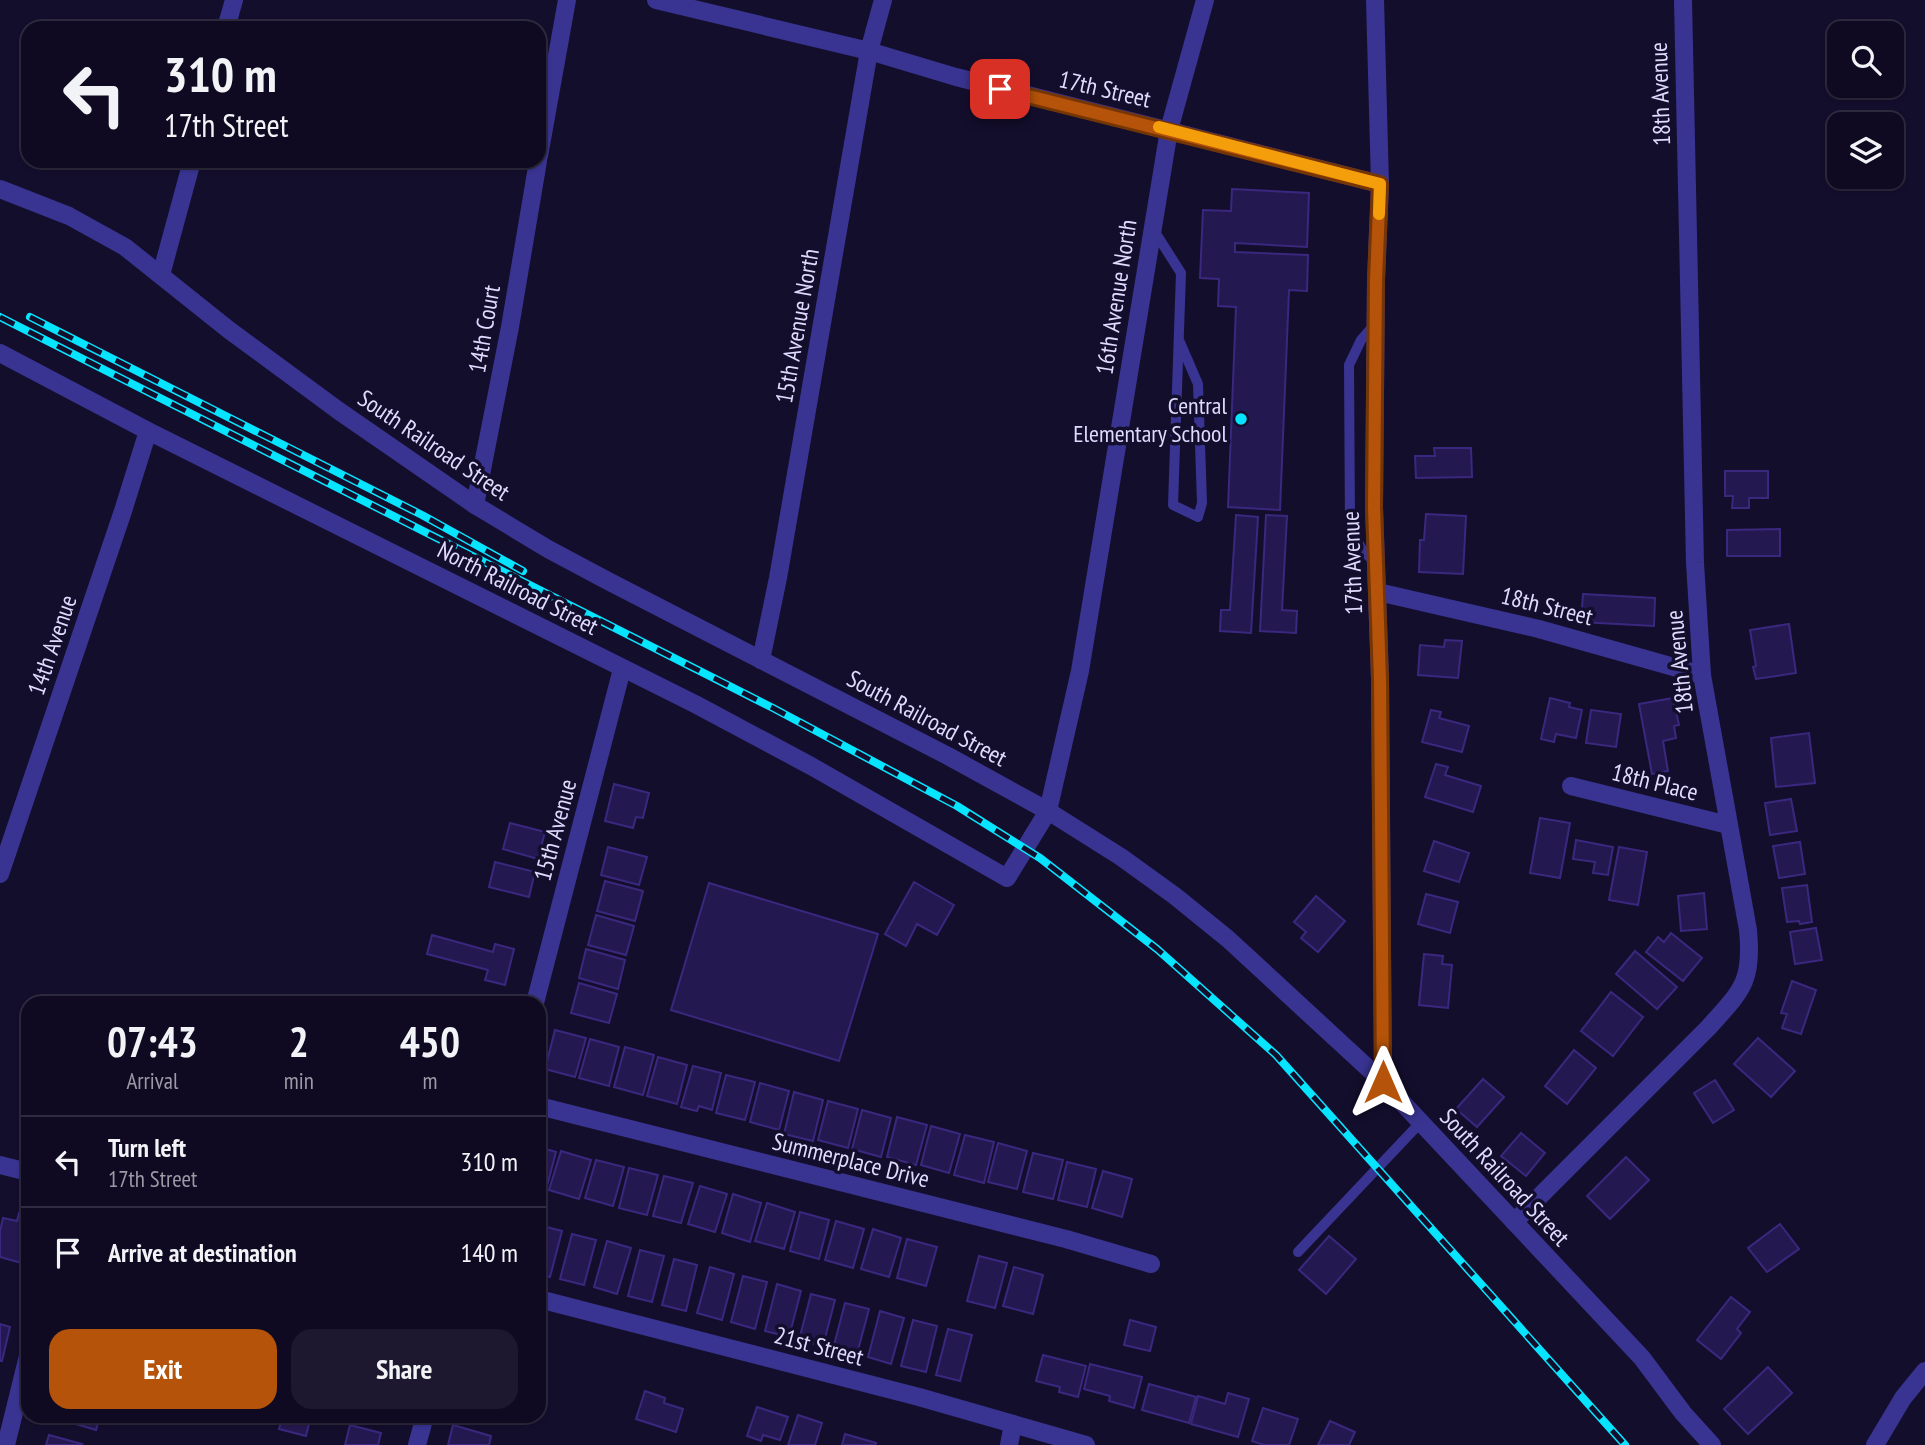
<!DOCTYPE html>
<style>
:root{--surface:#0f0a22;--page:#1d182f;--text:#f1f3f6;--muted:#9b9aa5;--line:#2f2b40;--accent:#b45309}
body{margin:0;font-family:"PT Sans Narrow",sans-serif;background:var(--page);color:var(--text);height:100vh;display:flex;flex-direction:column;font-size:26px;white-space:nowrap}
*{box-sizing:border-box;margin:0}
p{font-size:23px;color:var(--muted)}
.icon{flex:none;width:38px;height:38px;fill:none;stroke:currentColor;stroke-width:2;stroke-linecap:round;stroke-linejoin:round}
.map{position:relative;flex:1;overflow:hidden}
.details{position:absolute;left:21px;top:996px;width:525px;height:427px;display:flex;flex-direction:column;background:var(--surface);border-radius:21px;box-shadow:0 2px 5px #0004,0 0 0 2px var(--line)}
.details>*{flex:none}
.banner{position:absolute;left:21px;top:21px;width:525px;height:147px;border-radius:21px;box-shadow:0 2px 5px #0004,0 0 0 2px var(--line);background:#0f0a22;color:var(--text);overflow:hidden}
.tools{position:absolute;left:1827px;top:21px;display:grid;gap:14px}
.tools a{display:grid;place-items:center;width:77px;height:77px;border-radius:14px;background:var(--surface);box-shadow:0 2px 5px #0004,0 0 0 2px var(--line);font-size:35px}
.pin{position:absolute;display:grid;place-items:center;width:60px;height:60px;color:#fff;margin:-30px;border-radius:14px;box-shadow:0 4px 10px #0006}
.me{position:absolute;width:77px;margin:-38px;rotate:0deg;stroke-linejoin:round;filter:drop-shadow(0 0 5px #0008)}
.turn{display:flex;align-items:center;gap:24px;height:147px;padding:0 28px;font-size:32px}
.turn .icon{width:91px;height:91px;stroke-width:2.5}
.turn b{display:block;font-size:49px;line-height:60px}
.eta{display:flex;justify-content:space-evenly;align-items:center;height:119px;text-align:center}
.eta b{font-size:42px;font-weight:700;line-height:49px}
.primary-button{display:flex;gap:14px;margin-top:auto;padding:14px 28px}
.primary-button a{flex:1;height:80px;border-radius:21px;background:var(--accent);color:#fff;font-size:28px;font-weight:700;line-height:80px;text-align:center}
.primary-button a+a{background:var(--page);color:var(--text)}
ul{padding:0;list-style:none}
li{display:flex;align-items:center;gap:21px;height:91px;padding:0 28px;border-top:2px solid var(--line)}
li div{flex:1}
li b{display:block;font-size:26px}
li em{font-style:normal}
.map>svg:first-child{display:block}
</style>
<div class="map">
<svg width="1925" height="1445" viewBox="0 0 1925 1445">
<rect width="100%" height="100%" fill="#140e2d"/>
<g fill="#241850" stroke="#3a287f" stroke-width="2">
<path d="M1232,189L1309,193L1307,247L1235,243V252L1308,255L1307,291L1289,290L1280,510L1228,507L1236,307L1218,306L1219,279L1200,278L1203,210L1231,211Z"/>
<path d="M1434,448H1471L1472,477L1416,478L1415,456H1435Z"/>
<path d="M1725,471H1768V498H1749V508H1732L1733,496H1725Z"/>
<path d="M1426,514L1466,516L1463,574L1419,572L1420,540H1424Z"/>
<path d="M1236,515L1258,517L1251,633L1220,631L1221,610H1230Z"/>
<path d="M1266,515L1287,516L1282,610L1297,611L1296,633L1260,631Z"/>
<path d="M1780,529V556H1727V530Z"/>
<path d="M1583,594L1655,598L1654,626L1581,622Z"/>
<path d="M1789,624L1796,673L1756,679L1753,667L1756,666L1750,630Z"/>
<path d="M1445,640L1462,641L1458,678L1418,675L1420,645L1444,647Z"/>
<path d="M1550,698L1570,703L1569,707L1582,710L1576,738L1556,734L1554,742L1541,739Z"/>
<path d="M1673,698L1679,725L1674,726L1676,738L1663,741L1668,771L1652,774L1639,704Z"/>
<path d="M1431,710L1441,712L1439,718L1469,726L1462,752L1422,742Z"/>
<path d="M1591,710L1621,714L1616,747L1586,743Z"/>
<path d="M1809,733L1815,783L1776,787L1771,738Z"/>
<path d="M1436,764L1448,767L1445,775L1481,786L1473,812L1425,797Z"/>
<path d="M614,784L649,793L643,818L636,817L633,828L605,821Z"/>
<path d="M1791,799L1797,831L1770,835L1765,803Z"/>
<path d="M1540,818L1570,823L1560,878L1530,873Z"/>
<path d="M510,823L545,832L538,859L503,849Z"/>
<path d="M1576,840L1613,847L1608,875L1593,873L1595,862L1573,859Z"/>
<path d="M1434,841L1469,853L1459,882L1424,871Z"/>
<path d="M1800,842L1805,874L1779,878L1773,846Z"/>
<path d="M608,847L647,857L639,885L601,875Z"/>
<path d="M1619,847L1647,852L1638,905L1609,900Z"/>
<path d="M495,862L535,872L529,897L489,887Z"/>
<path d="M605,881L643,891L635,921L597,911Z"/>
<path d="M914,882L954,905L937,935L917,924L906,946L885,934Z"/>
<path d="M709,883L878,934L839,1061L671,1010Z"/>
<path d="M1807,885L1812,922L1800,924L1799,921L1787,922L1782,888Z"/>
<path d="M1704,893L1707,929L1681,931L1678,896Z"/>
<path d="M1426,894L1458,902L1450,933L1418,924Z"/>
<path d="M1316,896L1345,921L1318,952L1301,938L1306,932L1294,922Z"/>
<path d="M596,915L634,926L626,955L588,945Z"/>
<path d="M1816,928L1822,960L1795,964L1790,932Z"/>
<path d="M1671,933L1702,958L1683,981L1646,952L1658,937L1664,942Z"/>
<path d="M432,935L493,952L495,944L514,949L505,985L485,980L488,970L427,954Z"/>
<path d="M586,949L625,960L618,989L579,978Z"/>
<path d="M1635,951L1677,987L1657,1009L1616,974Z"/>
<path d="M1424,954L1443,956L1442,964L1452,965L1448,1008L1419,1005Z"/>
<path d="M1792,981L1816,990L1801,1034L1782,1028L1787,1014L1781,1013Z"/>
<path d="M579,983L617,994L609,1023L571,1013Z"/>
<path d="M1611,992L1643,1017L1613,1056L1581,1031Z"/>
<path d="M555,1030L586,1038L575,1077L545,1069Z"/>
<path d="M1758,1038L1795,1071L1771,1097L1734,1064Z"/>
<path d="M590,1039L619,1047L609,1086L579,1078Z"/>
<path d="M625,1047L654,1055L643,1095L614,1087Z"/>
<path d="M1574,1050L1596,1068L1567,1104L1545,1086Z"/>
<path d="M658,1057L687,1065L677,1104L647,1096Z"/>
<path d="M693,1066L721,1073L712,1110L699,1106L697,1111L681,1107Z"/>
<path d="M726,1075L755,1082L745,1120L716,1113Z"/>
<path d="M1483,1079L1504,1097L1477,1127L1456,1109Z"/>
<path d="M1715,1080L1734,1110L1713,1123L1694,1093Z"/>
<path d="M760,1083L789,1091L779,1130L750,1122Z"/>
<path d="M794,1092L823,1100L813,1141L784,1134Z"/>
<path d="M828,1101L858,1109L848,1148L818,1140Z"/>
<path d="M862,1110L891,1118L881,1157L852,1149Z"/>
<path d="M897,1117L927,1125L916,1165L887,1157Z"/>
<path d="M931,1126L960,1134L949,1173L921,1165Z"/>
<path d="M1521,1133L1545,1153L1526,1176L1501,1156Z"/>
<path d="M965,1135L994,1142L984,1183L954,1175Z"/>
<path d="M998,1143L1027,1151L1017,1189L988,1182Z"/>
<path d="M539,1147L556,1152L546,1190L539,1188Z"/>
<path d="M561,1151L591,1160L579,1199L549,1190Z"/>
<path d="M1033,1153L1063,1160L1053,1199L1023,1192Z"/>
<path d="M1626,1157L1649,1180L1610,1219L1587,1196Z"/>
<path d="M596,1160L624,1167L613,1206L585,1198Z"/>
<path d="M1067,1162L1096,1169L1087,1207L1058,1200Z"/>
<path d="M629,1168L658,1175L647,1215L619,1208Z"/>
<path d="M1103,1171L1132,1179L1122,1217L1092,1208Z"/>
<path d="M664,1176L693,1183L681,1223L653,1216Z"/>
<path d="M700,1186L727,1194L715,1232L688,1224Z"/>
<path d="M733,1194L761,1203L750,1242L722,1233Z"/>
<path d="M767,1203L795,1212L784,1249L755,1241Z"/>
<path d="M800,1212L829,1220L819,1259L790,1251Z"/>
<path d="M19,1213L28,1216V1254L25,1264L0,1257V1231L3,1218L17,1221Z"/>
<path d="M836,1221L864,1229L853,1268L825,1260Z"/>
<path d="M1780,1224L1799,1249L1767,1272L1748,1248Z"/>
<path d="M539,1225L562,1231L550,1277L539,1274Z"/>
<path d="M873,1229L901,1238L889,1277L861,1269Z"/>
<path d="M572,1234L596,1240L584,1285L560,1279Z"/>
<path d="M1329,1236L1356,1259L1326,1294L1299,1270Z"/>
<path d="M907,1239L937,1247L926,1286L897,1278Z"/>
<path d="M607,1241L631,1248L617,1294L594,1287Z"/>
<path d="M640,1250L664,1256L652,1302L628,1296Z"/>
<path d="M979,1256L1007,1263L995,1308L967,1301Z"/>
<path d="M674,1259L697,1265L686,1311L662,1305Z"/>
<path d="M710,1267L734,1274L722,1320L697,1313Z"/>
<path d="M1014,1267L1043,1275L1033,1314L1003,1306Z"/>
<path d="M743,1276L767,1282L755,1329L731,1322Z"/>
<path d="M777,1284L801,1291L789,1337L765,1331Z"/>
<path d="M811,1294L835,1300L823,1346L799,1340Z"/>
<path d="M1731,1297L1750,1312L1737,1329L1741,1333L1721,1359L1697,1340Z"/>
<path d="M845,1303L869,1309L857,1354L833,1349Z"/>
<path d="M880,1311L904,1318L891,1364L868,1357Z"/>
<path d="M913,1320L937,1326L926,1372L901,1366Z"/>
<path d="M1130,1320L1156,1327L1150,1351L1124,1345Z"/>
<path d="M0,1324L10,1327L2,1361H0Z"/>
<path d="M948,1329L972,1335L960,1381L936,1375Z"/>
<path d="M1043,1355L1086,1366L1078,1397L1059,1392L1060,1387L1036,1381Z"/>
<path d="M1090,1364L1142,1377L1134,1408L1109,1401L1110,1396L1084,1389Z"/>
<path d="M1768,1367L1792,1393L1748,1434L1724,1409Z"/>
<path d="M1149,1384L1196,1397L1189,1423L1142,1410Z"/>
<path d="M645,1391L665,1398L664,1403L683,1409L676,1432L636,1419Z"/>
<path d="M1228,1393L1249,1399L1238,1437L1191,1424L1198,1396L1225,1404Z"/>
<path d="M757,1407L788,1417L780,1440L763,1435L761,1441L747,1436Z"/>
<path d="M1263,1408L1298,1419L1289,1445H1264L1252,1441Z"/>
<path d="M798,1415L822,1423L815,1445H788Z"/>
<path d="M49,1416H100L96,1430Z"/>
<path d="M283,1416H311L306,1436L279,1429Z"/>
<path d="M1330,1421L1355,1432L1349,1445H1318Z"/>
<path d="M350,1425L381,1433L378,1445H345Z"/>
<path d="M453,1425L491,1436L489,1445H448Z"/>
<path d="M845,1434L876,1443L875,1445H842Z"/>
<path d="M49,1435L82,1444L81,1445H46Z"/>
</g>
<g fill="none" stroke-linecap="round" stroke-linejoin="round">
<g stroke="#393491" stroke-width="10">
<path d="M1153,229L1181,273L1173,505L1198,517L1202,503L1198,384L1179,340"/>
<path d="M1374,325L1361,340L1349,365L1350,528L1363,551L1377,564"/>
<path d="M1298,1252L1421,1122"/>
</g>
<g stroke="#393491" stroke-width="18">
<path d="M656,0L869,51L956,77L1380,184"/>
<path d="M226,28L234,0"/>
<path d="M539,156L567,0"/>
<path d="M161,275L192,161"/>
<path d="M0,353L148,431L695,704L811,766L1007,878L1048,811L1080,671L1169,130L1205,0"/>
<path d="M475,505L510,327L538,161"/>
<path d="M1378,592L1539,629L1702,675"/>
<path d="M761,660L778,578L869,51L883,0"/>
<path d="M1571,786L1728,825"/>
<path d="M0,874L123,511L148,431"/>
<path d="M535,1003L622,669"/>
<path d="M539,1106L1066,1239L1151,1264"/>
<path d="M0,1165L28,1172"/>
<path d="M1514,1222L1709,1027C1742,990 1753,982 1748,930L1702,675L1695,563L1683,0"/>
<path d="M539,1299L919,1397L1086,1445"/>
<path d="M6,1445L28,1356"/>
<path d="M417,1445L425,1416"/>
<path d="M1009,1445L1013,1424"/>
<path d="M1875,1445L1903,1398L1925,1371"/>
</g>
<g stroke="#393491" stroke-width="18">
<path d="M1375,0L1380,184L1376,280L1374,507L1380,679L1383,1082"/>
<path d="M0,189L69,216L125,247L229,330L339,411L475,505L548,549L608,581L948,756L1048,811L1121,857L1175,896L1228,939L1383,1082L1642,1358L1683,1413L1712,1445"/>
</g>
<defs>
<g id="rail">
<path d="M0,317L773,708L957,806L1040,858L1157,949L1276,1055L1625,1445"/>
<path d="M30,317L422,515L523,571"/>
</g>
</defs>
<use href="#rail" stroke="#07e4ff" stroke-width="8"/>
<use href="#rail" stroke="#140e2d" stroke-width="5" stroke-dasharray="16" stroke-linecap="butt"/>
</g>
<g fill="none" stroke-linecap="round" stroke-linejoin="round">
<defs>
<path id="route" d="M1000,89L1380,184L1376,280L1374,507L1380,679L1383,1082"/>
</defs>
<use href="#route" stroke="#753606" stroke-width="18"/>
<use href="#route" stroke="#b45309" stroke-width="12"/>
<path stroke="#f59e0b" stroke-width="12" d="M1159,127L1380,184L1379,214"/>
</g>
<circle fill="#07e4ff" stroke="#140e2d" stroke-width="2.5" cx="1241" cy="419" r="7"/>
<g text-anchor="middle" dominant-baseline="central" stroke-width="7" stroke-linejoin="round" paint-order="stroke">
<g font-size="24" fill="#dfdbff" stroke="#140e2d">
<text transform="translate(1105 89) rotate(13)">17th Street</text>
<text transform="translate(1660 94) rotate(-92)">18th Avenue</text>
<text transform="translate(1116 297) rotate(-81)">16th Avenue North</text>
<text transform="translate(797 326) rotate(-80)">15th Avenue North</text>
<text transform="translate(484 329) rotate(-80)">14th Court</text>
<text transform="translate(434 445) rotate(34)">South Railroad Street</text>
<text transform="translate(1352 563) rotate(-92)">17th Avenue</text>
<text transform="translate(518 588) rotate(27)">North Railroad Street</text>
<text transform="translate(1547 606) rotate(14)">18th Street</text>
<text transform="translate(52 645) rotate(-71)">14th Avenue</text>
<text transform="translate(1679 662) rotate(-96)">18th Avenue</text>
<text transform="translate(927 718) rotate(28)">South Railroad Street</text>
<text transform="translate(1655 782) rotate(14)">18th Place</text>
<text transform="translate(555 830) rotate(-75)">15th Avenue</text>
<text transform="translate(851 1160) rotate(14)">Summerplace Drive</text>
<text transform="translate(1505 1177) rotate(47)">South Railroad Street</text>
<text transform="translate(819 1346) rotate(15)">21st Street</text>
</g>
<g font-size="24" fill="#dfdbff" stroke="#140e2d" text-anchor="end">
<text x="1227" y="405">Central<tspan x="1227" dy="28">Elementary School</tspan></text>
</g>
</g>
</svg>
<div class="tools">
<a><svg class="icon" aria-label="search" viewBox="0 0 24 24"><circle cx="10" cy="10" r="6"/><path d="M15 15l6 6"/></svg></a>
<a><svg class="icon" aria-label="layers" viewBox="0 0 24 24"><path d="M12 4l9 5-9 5-9-5zM3 14l9 5 9-5"/></svg></a>
</div>
<div class="pin" style="left:1000px;top:89px;background:#d93025"><svg class="icon" aria-label="arrive" viewBox="0 0 24 24"><path d="M6 21V4h12l-3 4 3 4H6"/></svg></div>
<svg class="me" style="left:1383px;top:1082px" viewBox="-20 -20 40 40"><path d="M0-17L14 15 0 8-14 15z" fill="#b45309" stroke="#fff" stroke-width="4"/></svg>
<div class="banner">
<div class="turn"><svg class="icon" aria-label="left" viewBox="0 0 24 24"><path d="M17 20v-9H6M10 6l-5 5 5 5"/></svg><div><b>310 m</b>17th Street</div></div>
</div>
<section class="details">
<div class="eta">
<div><b>07:43</b><p>Arrival</p></div>
<div><b>2</b><p>min</p></div>
<div><b>450</b><p>m</p></div>
</div>
<ul>
<li><svg class="icon" aria-label="left" viewBox="0 0 24 24"><path d="M17 20v-9H6M10 6l-5 5 5 5"/></svg><div><b>Turn left</b><p>17th Street</p></div><em>310 m</em></li>
<li><svg class="icon" aria-label="arrive" viewBox="0 0 24 24"><path d="M6 21V4h12l-3 4 3 4H6"/></svg><div><b>Arrive at destination</b></div><em>140 m</em></li>
</ul>
<div class="primary-button"><a>Exit</a><a>Share</a></div>
</section>
</div>
